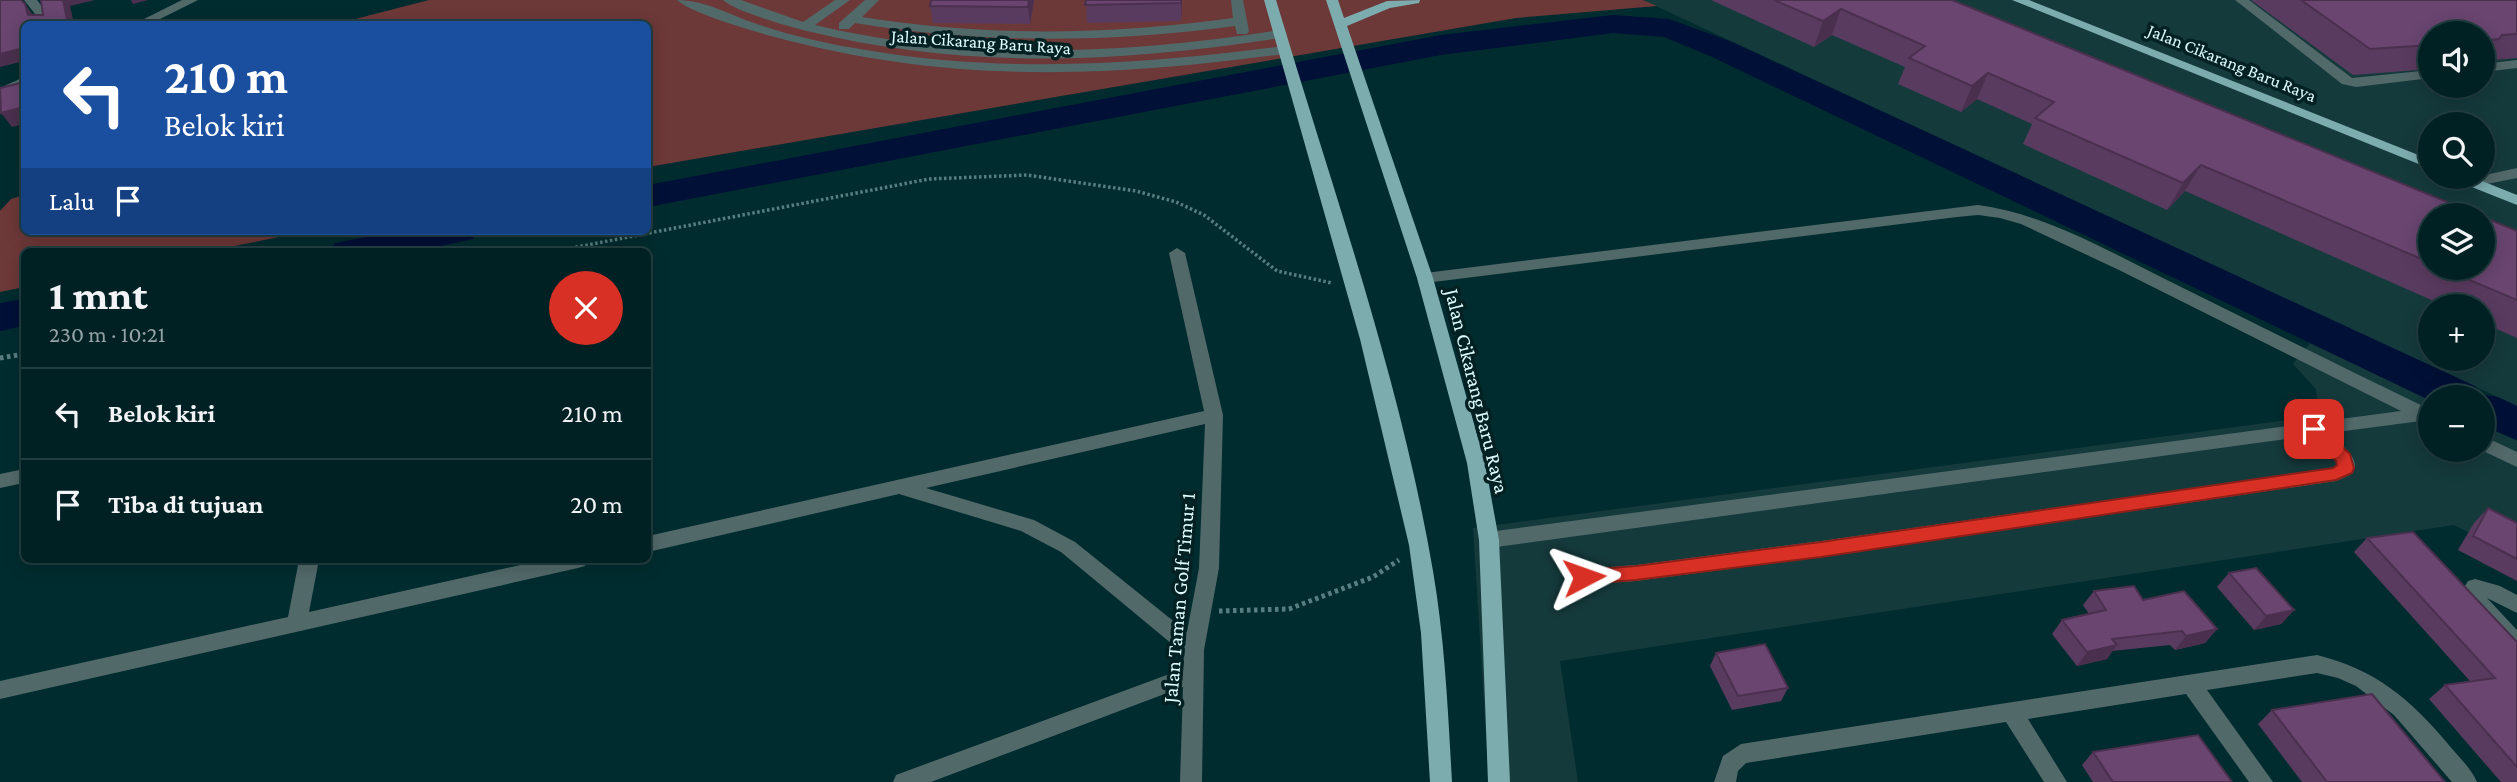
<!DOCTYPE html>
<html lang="id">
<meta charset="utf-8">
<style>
:root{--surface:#002123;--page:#0e2e30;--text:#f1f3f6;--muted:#95a3a6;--line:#223e41}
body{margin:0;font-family:"Crimson Pro",serif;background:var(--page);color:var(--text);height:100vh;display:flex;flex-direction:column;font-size:26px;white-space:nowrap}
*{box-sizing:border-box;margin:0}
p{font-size:23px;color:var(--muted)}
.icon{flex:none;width:38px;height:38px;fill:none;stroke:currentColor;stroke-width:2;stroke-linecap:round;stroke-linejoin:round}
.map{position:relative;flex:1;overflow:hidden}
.panel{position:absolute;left:21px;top:248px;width:630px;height:315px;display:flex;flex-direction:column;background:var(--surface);border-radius:10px;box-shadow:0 4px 18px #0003,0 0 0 2px var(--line)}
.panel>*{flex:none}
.guide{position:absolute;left:21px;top:21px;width:630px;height:214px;border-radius:10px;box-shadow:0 4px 18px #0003,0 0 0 2px var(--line);background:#1a4fa0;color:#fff;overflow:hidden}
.controls{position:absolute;left:2418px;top:21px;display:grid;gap:14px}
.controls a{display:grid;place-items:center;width:77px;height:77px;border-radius:50%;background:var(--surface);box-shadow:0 4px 18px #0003,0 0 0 2px var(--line);font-size:35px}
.pin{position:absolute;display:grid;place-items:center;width:60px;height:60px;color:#fff;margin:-30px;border-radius:14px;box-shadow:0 4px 10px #0006}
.me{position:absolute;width:77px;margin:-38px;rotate:86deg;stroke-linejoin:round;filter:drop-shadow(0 0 5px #0008)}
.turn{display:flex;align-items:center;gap:24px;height:147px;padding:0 28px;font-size:32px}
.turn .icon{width:91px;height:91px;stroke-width:2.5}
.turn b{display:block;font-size:49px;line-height:60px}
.then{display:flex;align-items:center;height:66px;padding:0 28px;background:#0003;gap:14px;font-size:26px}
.round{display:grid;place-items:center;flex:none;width:74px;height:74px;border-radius:37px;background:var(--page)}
.head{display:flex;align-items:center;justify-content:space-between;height:119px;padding:0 28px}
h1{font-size:42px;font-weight:700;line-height:52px}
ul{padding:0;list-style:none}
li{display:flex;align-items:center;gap:21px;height:91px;padding:0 28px;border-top:2px solid var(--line)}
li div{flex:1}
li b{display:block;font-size:26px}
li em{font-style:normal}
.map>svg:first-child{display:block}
</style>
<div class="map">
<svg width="2517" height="782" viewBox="0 0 2517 782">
<rect width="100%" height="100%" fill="#002c2f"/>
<g fill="#153a3c" fill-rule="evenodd">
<path d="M1643,0H2517V406L2329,319ZM2431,33H2483V86H2431ZM2431,124H2483V177H2431ZM2431,215H2483V268H2431ZM2431,306H2483V359H2431Z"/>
<path d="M2310,343L2431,400V450H2483V425L2517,441V557L2454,525L1560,661L1578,782H1489L1473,528L2319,416L2316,389L2293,364Z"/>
</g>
<g fill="#6d3838">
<path d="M429,0H1643L1657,6L1516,18L648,167V24H336Z"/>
<path d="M24,195V231H310L204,252H24V287L0,292V211L11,199Z"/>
</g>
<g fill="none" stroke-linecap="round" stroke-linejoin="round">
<g fill="#001037" fill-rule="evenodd">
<path d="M1613,15L1669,19L1732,42L2475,386L2479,394L2498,397L2517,406V440L2483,426V397H2431V401L1710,56L1664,37L1613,33L1441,55L648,207V185L1441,35Z"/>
<path d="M395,231H479L473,239L413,252H329L335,243Z"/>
<path d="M24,299V326L0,331V303Z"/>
</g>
<path stroke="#587e81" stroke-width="3.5" stroke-dasharray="2.5 2.5" stroke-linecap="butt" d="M551,252L929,179L1027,175L1136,191L1176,202L1204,215L1277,271L1332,283"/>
<g stroke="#587e81" stroke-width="5" stroke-dasharray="3.5 3.5" stroke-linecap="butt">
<path d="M0,358L24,354"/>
<path d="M1219,611L1289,609L1373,577L1399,560"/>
</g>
<g fill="#52696a" fill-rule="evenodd">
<path d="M24,0H37L47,13L49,24H37L35,14Z"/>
<path d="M182,0H198L150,24H134Z"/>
<path d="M677,0C705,0 730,15 757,24C792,36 829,44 866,50C1005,74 1145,64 1284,46L1291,50L1284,54C1106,78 946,84 771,36C750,30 691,13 677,0Z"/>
<path d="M723,0H741L803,22L835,0H850L815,25C969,62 1125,54 1280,30L1287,34L1280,38C1119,63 966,70 807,31C788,26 736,12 723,0Z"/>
<path d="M865,0H879L862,17C986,37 1109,35 1233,18L1231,0H1243L1249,31L1247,34H1237L1235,26C1107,43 982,44 855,23L849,29H839V23Z"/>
<path d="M2235,0H2249L2352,78L2431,70V78L2356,87L2342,84Z"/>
<path d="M2517,60V68L2483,72V64Z"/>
<path d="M24,77V86L0,97V88Z"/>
<path d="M2517,168V178L2472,187L2465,182L2467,179Z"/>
<path d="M1978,205C2044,213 2112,253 2171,282C2258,325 2344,368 2431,410V424L2421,421L2329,433C2346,449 2374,469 2336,481L1821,557L1636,581L1584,585L1577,583L1574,577L1577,571L1584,569L1636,565L1821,541L2332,468L2336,465V461L2309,436L1489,548L1482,545L1479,540L1482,535L1489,532L2401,411L2119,270L2021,224L2000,218L1978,215L1957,217L1425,283L1417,278L1425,273Z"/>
<path d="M1177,248L1185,253L1223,415L1219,568L1204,650L1202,782H1180L1183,687L931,782H893L896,775L1183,669L1184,654L1061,552L1021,531L899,494L648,552V536L1204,411L1169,253ZM1205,424L1199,568L1187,632L1075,542L1034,520L926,488Z"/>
<path d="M2483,436L2517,452V467L2481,450H2483Z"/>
<path d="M24,469V483L0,488V474Z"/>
<path d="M299,560H319L309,612L543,560H588L585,566L578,568L0,699V681L288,617Z"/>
<path d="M2475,579L2500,586L2517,595V613L2487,598L2517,630V653L2510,650L2465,602L2462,591L2468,581Z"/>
<path d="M2317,655C2376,670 2409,698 2448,744C2458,756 2471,768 2477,782H2452L2394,715L2356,686L2338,678L2317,673L2207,690L2273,782H2249L2186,694L2028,719L2067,782H2044L2006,722L1746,763L1738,771L1736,782H1714L1723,756L1741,744Z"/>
</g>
<g fill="#7dacaf" fill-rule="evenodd">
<path d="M1264,0H1276C1332,188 1400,378 1433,571C1445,641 1448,712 1452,782H1430L1421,633L1409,545L1360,339Z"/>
<path d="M1326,0H1338L1344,18L1387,1L1420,0L1419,3L1390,8L1347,26L1433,278L1485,463L1499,540L1510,782H1488L1479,540L1467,463L1417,278Z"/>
<path d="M2012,0H2029L2431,160V169Z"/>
<path d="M2452,177H2472L2517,195V205L2454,180Z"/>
</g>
</g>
<g fill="#5a3b60">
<path d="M1034,0L1030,24L933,23L930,6Z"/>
<path d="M1086,0H1182L1181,21L1087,23Z"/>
<path d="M1711,0H1952L2431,215V268H2483L2517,231V338L2483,323V306H2445L2185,191L2167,210L2023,144L2032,124L1977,99L1961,112L1898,84L1905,67L1832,35L1814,47Z"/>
<path d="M2251,0H2517V58L2483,61V33H2431V69L2353,75Z"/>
<path d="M2488,508L2517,523V581L2458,550L2474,523Z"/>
<path d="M2367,538L2517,642V782H2501L2429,699L2445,685L2470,681L2354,552Z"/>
<path d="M2229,573L2294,610L2281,624L2254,630L2217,587Z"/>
<path d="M2094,591L2143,600L2217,629L2205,643L2175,650L2170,645L2112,651L2107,659L2077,666L2052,634L2062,620L2089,614L2083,605Z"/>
<path d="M1716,653L1788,688L1781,701L1732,710L1710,666Z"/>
<path d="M2272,710L2445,782H2302L2258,724Z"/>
<path d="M2093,752L2232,782H2093L2082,765Z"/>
</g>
<g fill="#4a304e">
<path d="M63,0H95L70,6L74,24H68Z"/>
<path d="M131,0H148L133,4Z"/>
<path d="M1029,0H1034L1030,24L1028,7Z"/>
<path d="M1181,0H1182L1181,21Z"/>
<path d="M25,4L33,15H28Z"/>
<path d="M1841,9L1832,35L1814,47L1823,21Z"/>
<path d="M23,41H24V61L0,67V54Z"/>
<path d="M1988,73L1977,99L1961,112L1972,86Z"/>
<path d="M24,107V124L12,127L1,113Z"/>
<path d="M2201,165L2185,191L2167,210L2183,183Z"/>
<path d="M2294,610L2281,624L2254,630L2266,616Z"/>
<path d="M2217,629L2205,643L2175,650L2186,636Z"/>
<path d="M2117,645L2107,659L2077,666L2087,652Z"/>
</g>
<g fill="#694570" stroke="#4a304e" stroke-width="2">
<path d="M0,0H21L25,4L28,15H43L41,0H63L68,24H24V41H23L24,48L0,54Z"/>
<path d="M931,0H1029L1028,7L930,6Z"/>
<path d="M1086,0H1181V3L1085,5Z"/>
<path d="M1774,0H1952L2479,215H2431V263L2201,165L2183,183L2035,118L2054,102L1988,73L1972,86L1909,58L1925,46L1841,9L1823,21Z"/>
<path d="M2301,0H2517V34L2502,35L2499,39L2483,41V33H2431V45L2370,49Z"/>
<path d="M24,82V107L1,113L0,88Z"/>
<path d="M2483,217L2517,231V300L2441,268H2483Z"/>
<path d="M2488,508L2517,523V559L2473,536Z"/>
<path d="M2413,532L2517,642V767L2445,685L2495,678L2367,538Z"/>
<path d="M2256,568L2294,610L2266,616L2229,573Z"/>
<path d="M2134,586L2143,600L2184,591L2217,629L2186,636L2182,631L2112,639L2117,645L2087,652L2062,620L2106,610L2094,591Z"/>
<path d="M1765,644L1788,688L1738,696L1716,653Z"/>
<path d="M2372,694L2445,782H2327L2272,710Z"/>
<path d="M2198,735L2232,782H2113L2093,752Z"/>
</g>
<path fill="#d93025" stroke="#8d1f18" stroke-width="2" d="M2314,423L2319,425L2350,454L2354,468L2352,473L2336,480L1821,557L1636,580L1584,584L1578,582L1575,577L1578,572L1584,570L1636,566L1821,542L2333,468L2337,465L2336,461L2305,429Z"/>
<g text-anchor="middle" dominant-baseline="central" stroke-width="7" stroke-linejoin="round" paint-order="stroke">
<g font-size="18" fill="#dffbfd" stroke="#032123">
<text transform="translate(981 42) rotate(4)">Jalan Cikarang Baru Raya</text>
<text transform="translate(2232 63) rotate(22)">Jalan Cikarang Baru Raya</text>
</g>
<g font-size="21" fill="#dffbfd" stroke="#032123">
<text transform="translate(1477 391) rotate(76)">Jalan Cikarang Baru Raya</text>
<text transform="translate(1179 598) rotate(-85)">Jalan Taman Golf Timur 1</text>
</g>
</g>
</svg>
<div class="controls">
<a><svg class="icon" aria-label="sound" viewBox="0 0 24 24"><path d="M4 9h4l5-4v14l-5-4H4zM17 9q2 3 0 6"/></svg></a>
<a><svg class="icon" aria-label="search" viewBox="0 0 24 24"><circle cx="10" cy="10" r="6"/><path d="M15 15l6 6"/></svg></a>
<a><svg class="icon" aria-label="layers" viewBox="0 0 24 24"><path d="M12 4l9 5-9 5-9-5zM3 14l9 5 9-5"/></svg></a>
<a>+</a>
<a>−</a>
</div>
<div class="pin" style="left:2314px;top:429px;background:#d93025"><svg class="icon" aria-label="arrive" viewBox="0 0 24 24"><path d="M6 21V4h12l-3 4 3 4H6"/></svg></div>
<svg class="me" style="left:1584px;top:577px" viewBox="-20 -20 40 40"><path d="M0-17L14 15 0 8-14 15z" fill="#d93025" stroke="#fff" stroke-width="4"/></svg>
<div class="guide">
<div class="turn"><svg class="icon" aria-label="left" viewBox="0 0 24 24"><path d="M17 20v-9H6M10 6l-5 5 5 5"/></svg><div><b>210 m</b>Belok kiri</div></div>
<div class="then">Lalu<svg class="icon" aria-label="arrive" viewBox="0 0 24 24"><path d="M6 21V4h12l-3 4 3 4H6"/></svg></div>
</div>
<section class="panel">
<div class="head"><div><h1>1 mnt</h1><p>230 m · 10:21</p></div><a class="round" style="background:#d93025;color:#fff"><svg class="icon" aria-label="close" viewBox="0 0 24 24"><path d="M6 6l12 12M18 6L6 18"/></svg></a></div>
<ul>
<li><svg class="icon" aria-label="left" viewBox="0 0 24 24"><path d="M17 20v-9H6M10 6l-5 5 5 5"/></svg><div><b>Belok kiri</b></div><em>210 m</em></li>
<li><svg class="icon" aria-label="arrive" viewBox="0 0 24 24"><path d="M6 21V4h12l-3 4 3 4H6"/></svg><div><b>Tiba di tujuan</b></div><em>20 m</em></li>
</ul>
</section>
</div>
